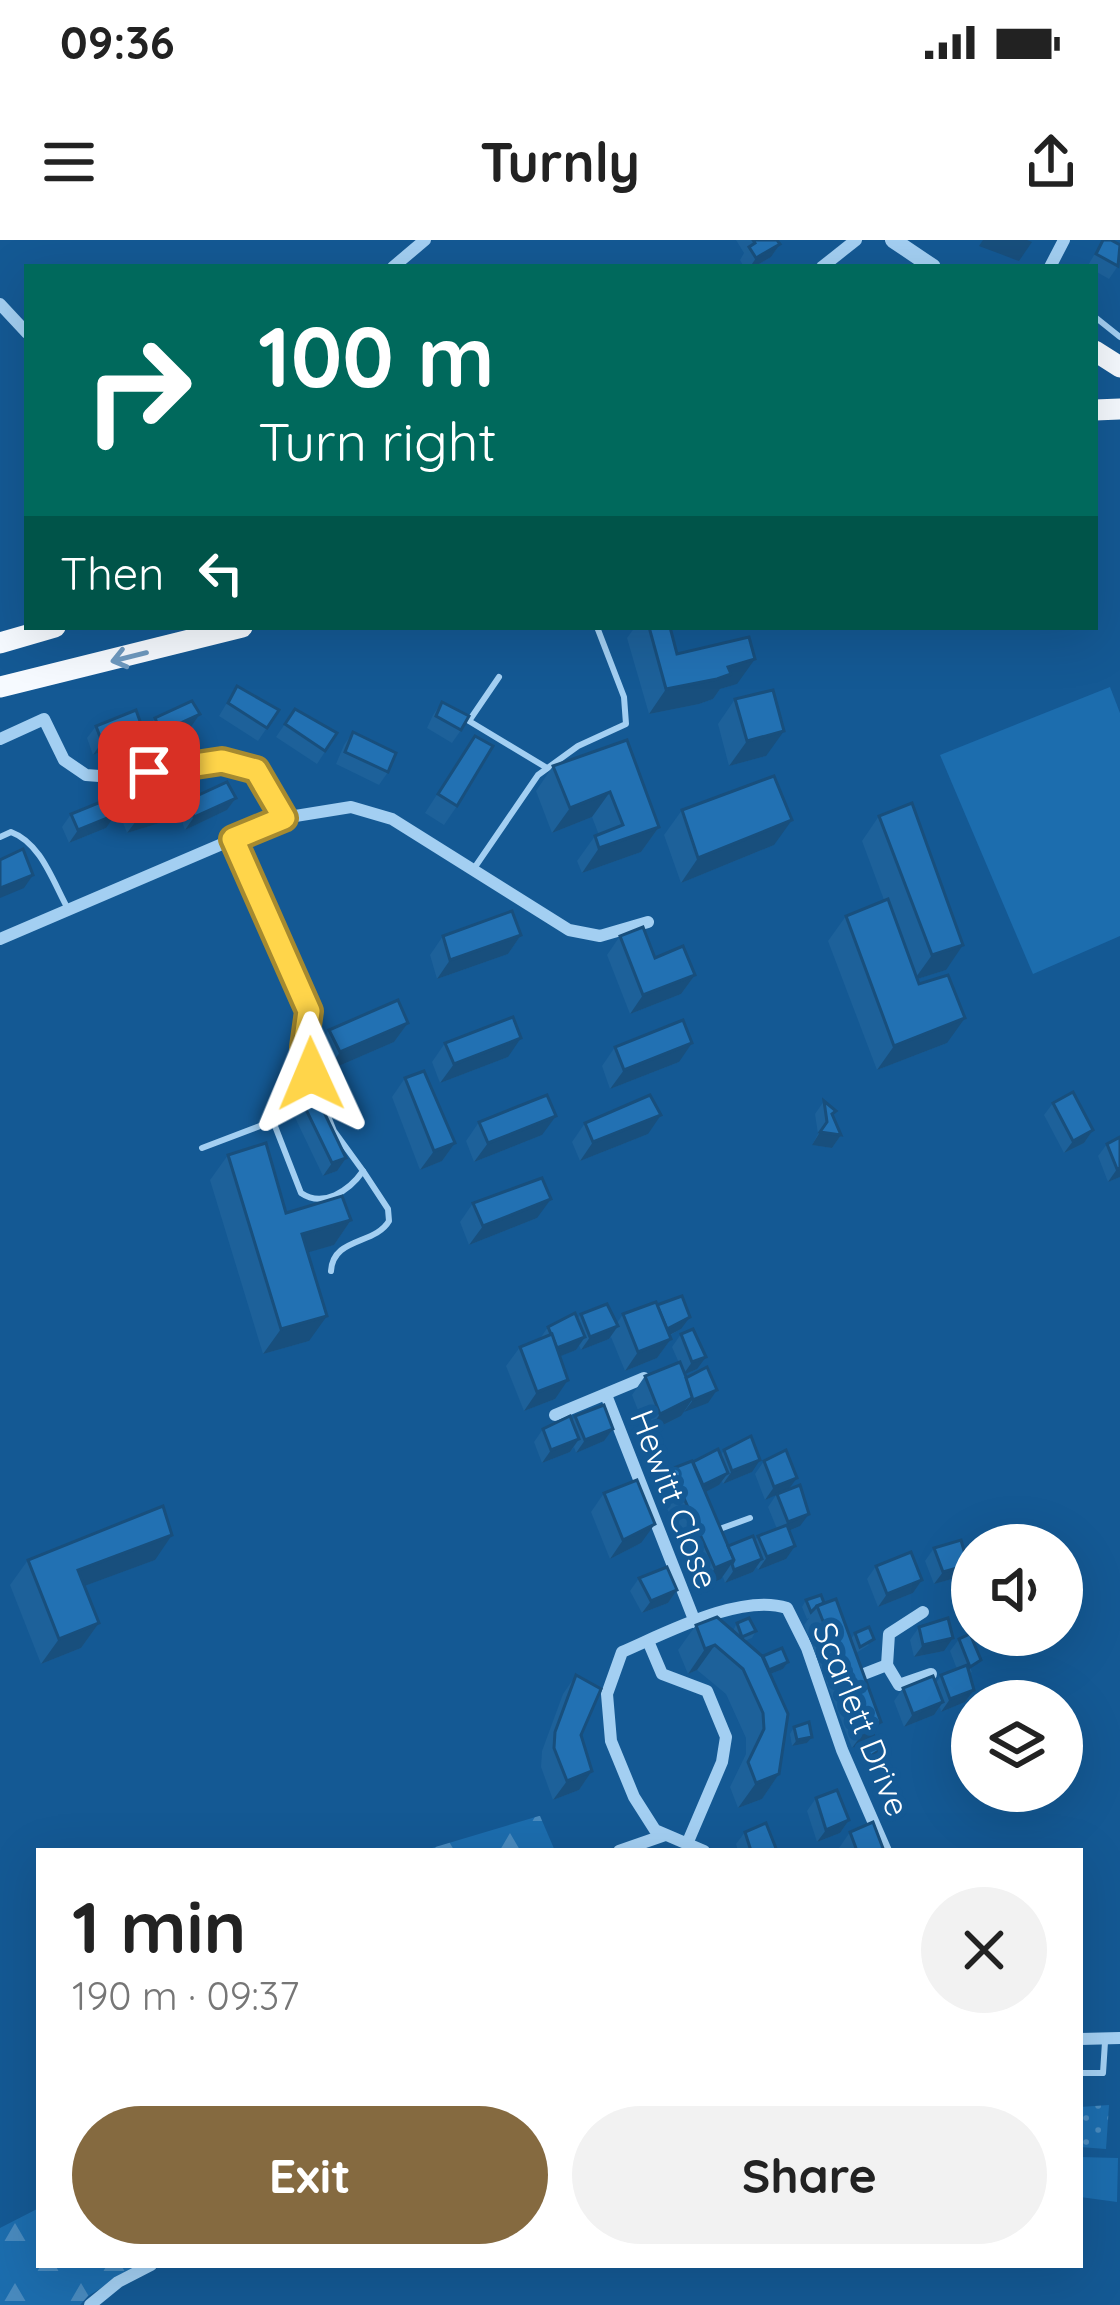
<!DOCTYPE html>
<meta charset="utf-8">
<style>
:root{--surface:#fff;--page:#f2f2f2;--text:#222;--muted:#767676;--accent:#856a40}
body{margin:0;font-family:Quicksand,sans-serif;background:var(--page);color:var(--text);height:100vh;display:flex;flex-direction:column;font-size:45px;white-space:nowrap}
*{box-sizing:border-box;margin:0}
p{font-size:39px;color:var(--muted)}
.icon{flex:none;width:66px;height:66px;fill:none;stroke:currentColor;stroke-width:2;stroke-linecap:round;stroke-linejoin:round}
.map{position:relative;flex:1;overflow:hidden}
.details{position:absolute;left:36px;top:1608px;width:1047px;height:420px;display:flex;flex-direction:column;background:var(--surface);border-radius:0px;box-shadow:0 12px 48px #0002}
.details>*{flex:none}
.hud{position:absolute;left:24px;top:24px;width:1074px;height:366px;border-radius:0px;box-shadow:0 12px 48px #0002;background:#00695c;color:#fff;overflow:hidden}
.fabs{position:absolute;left:951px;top:1284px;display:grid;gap:24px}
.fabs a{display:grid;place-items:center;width:132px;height:132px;border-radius:50%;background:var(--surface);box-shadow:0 12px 48px #0002;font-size:60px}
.pin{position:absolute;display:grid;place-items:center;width:102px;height:102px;color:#fff;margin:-51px;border-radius:24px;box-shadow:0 6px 18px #0006}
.me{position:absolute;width:132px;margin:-66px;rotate:359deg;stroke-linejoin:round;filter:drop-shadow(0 0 9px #0008)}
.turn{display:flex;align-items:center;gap:42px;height:252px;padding:0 36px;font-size:54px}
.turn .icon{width:156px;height:156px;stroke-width:2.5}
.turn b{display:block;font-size:84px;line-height:102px}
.then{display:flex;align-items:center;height:114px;padding:0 36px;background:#0003;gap:24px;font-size:45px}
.round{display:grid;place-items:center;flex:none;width:126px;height:126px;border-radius:63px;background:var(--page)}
.headline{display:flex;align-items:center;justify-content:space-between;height:204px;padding:0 36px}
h1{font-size:72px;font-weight:700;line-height:90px}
.action{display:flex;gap:24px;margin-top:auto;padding:24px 36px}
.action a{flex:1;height:138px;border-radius:72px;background:var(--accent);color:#fff;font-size:48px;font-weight:700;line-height:138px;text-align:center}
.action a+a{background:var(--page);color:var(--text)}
.status{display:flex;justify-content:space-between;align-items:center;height:84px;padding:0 60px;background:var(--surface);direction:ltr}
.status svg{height:33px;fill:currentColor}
header{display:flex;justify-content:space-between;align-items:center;height:156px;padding:0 36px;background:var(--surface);font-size:54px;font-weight:700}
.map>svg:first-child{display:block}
</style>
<div class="status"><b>09:36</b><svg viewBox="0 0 49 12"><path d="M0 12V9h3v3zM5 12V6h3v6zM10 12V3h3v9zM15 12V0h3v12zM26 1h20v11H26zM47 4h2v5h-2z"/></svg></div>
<header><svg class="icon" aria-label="menu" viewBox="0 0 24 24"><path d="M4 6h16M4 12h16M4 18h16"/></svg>Turnly<svg class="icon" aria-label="share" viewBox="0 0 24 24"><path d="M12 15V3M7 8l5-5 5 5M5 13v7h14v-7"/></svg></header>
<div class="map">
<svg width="1120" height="2065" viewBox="0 0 1120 2065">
<defs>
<pattern id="grass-dots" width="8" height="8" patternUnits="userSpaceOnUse" patternTransform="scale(3)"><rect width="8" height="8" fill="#1c6dae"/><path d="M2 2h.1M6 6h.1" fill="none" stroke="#498abe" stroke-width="1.8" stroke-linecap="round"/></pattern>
<pattern id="forest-firs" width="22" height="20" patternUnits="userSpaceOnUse" patternTransform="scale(3)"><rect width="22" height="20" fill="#1c6dae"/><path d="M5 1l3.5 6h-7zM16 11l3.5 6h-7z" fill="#498abe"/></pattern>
</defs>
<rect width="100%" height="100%" fill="#145994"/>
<path fill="url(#grass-dots)" d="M1109,1865L1106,1909L1080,1907V1867Z"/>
<g fill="url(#forest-firs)">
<path d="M540,1576L555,1611H422L539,1576Z"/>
<path d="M39,1968V2025H139L88,2056L80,2065H0V1988Z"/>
</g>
<g fill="#1c6dae">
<path d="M1110,447L1120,473V696L1033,734L940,515Z"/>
<path d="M1080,1917L1118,1918L1117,1962L1080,1957Z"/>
</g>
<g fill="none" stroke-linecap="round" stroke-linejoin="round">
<g stroke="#a3cff2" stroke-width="6">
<path d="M1095,77L1120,97"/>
<path d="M499,437L469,481L547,528"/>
<path d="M0,597L11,592C41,603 53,642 68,669"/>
<path d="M475,627L538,535L578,506L626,484L624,457L597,387"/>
<path d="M202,908L273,881L301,953C323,968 349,951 363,931L334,891L311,834L304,807L311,780L309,771L235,602"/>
<path d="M331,1031C333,997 375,1005 389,981L388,969L363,931"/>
<path d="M717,1290L750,1278"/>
<path d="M1080,1833H1103L1105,1802"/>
</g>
<g stroke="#a3cff2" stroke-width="12">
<path d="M393,27L425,0"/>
<path d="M822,27L856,0"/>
<path d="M1050,27L1064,0"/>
<path d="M0,64L27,93"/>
<path d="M0,499L44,479L64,520L86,535L113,537L222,521L256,530L283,578"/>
<path d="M0,699L283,578L351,567L392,579L569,690L600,696L648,682"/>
<path d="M606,1155L695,1382"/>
<path d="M555,1175L644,1138"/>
<path d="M648,1401L662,1434L707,1451L726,1497L722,1522L687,1604"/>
<path d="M887,1425L889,1394L923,1372"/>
<path d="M851,1439L887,1425L899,1445L931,1434"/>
<path d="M619,1611L665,1595"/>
<path d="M704,1611L655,1590L634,1557L611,1501L607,1454L622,1412C666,1393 741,1353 787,1368L807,1408L842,1510L886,1611"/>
<path d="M1080,1799L1120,1798"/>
<path d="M90,2065L118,2042L151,2025"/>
</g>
<path stroke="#a3cff2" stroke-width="16" d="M893,0L933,27"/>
<g stroke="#f6faff" stroke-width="21">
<path d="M1095,111L1120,127"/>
<path d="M1095,170L1120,169"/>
<path d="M0,403L55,387"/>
<path d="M0,447L242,387"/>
</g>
</g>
<g fill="#1d619a">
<path d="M736,0H777L780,4L771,17L754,27H744L740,20L744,13Z"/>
<path d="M1103,0L1120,23L1109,39L1095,31V27H1087Z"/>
<path d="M635,387H670L677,414L737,444L720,449L713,459L699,464L649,474L627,398Z"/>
<path d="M237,446L279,470L258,501L219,476Z"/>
<path d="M735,459L766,516L729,526L718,484Z"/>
<path d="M442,462L461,490L452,503L427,488L433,475Z"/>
<path d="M295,469L337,493L317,524L276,497Z"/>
<path d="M200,474L191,487L152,505L146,491L155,478Z"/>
<path d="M96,486L132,497L93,515L87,498Z"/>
<path d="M353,492L388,532L379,545L336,524L344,505Z"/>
<path d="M475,496L457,566L444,585L425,573Z"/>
<path d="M627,500L659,587L641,612L582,633L577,621L595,596L599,595L592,577L552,593L536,551L553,526Z"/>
<path d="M236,558L227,570L185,590L179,573L188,560Z"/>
<path d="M129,562L174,568L166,581L127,593L120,575Z"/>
<path d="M682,570L774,605L681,643L664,595Z"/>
<path d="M71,574L106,588L69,603L62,587Z"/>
<path d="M879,576L946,730L917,739L947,803L877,830L828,701L846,676L884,660L862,601Z"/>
<path d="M521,695L508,714L437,739L430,715L443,696Z"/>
<path d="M620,696L655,718L695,735L681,754L630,774L607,715Z"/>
<path d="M408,783L394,802L327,831L315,809L329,790Z"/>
<path d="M445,803L508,817L440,843L432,822Z"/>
<path d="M615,807L679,822L610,849L602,826Z"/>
<path d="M405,838L455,903L442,921L420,930L392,857Z"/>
<path d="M298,853L337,931L323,936L289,865Z"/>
<path d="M824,861L841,895L832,908L812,905L818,894L815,874Z"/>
<path d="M1053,863L1093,890L1084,903L1064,913L1044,875Z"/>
<path d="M479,882L542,895L474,922L466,901Z"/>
<path d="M585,883L648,894L580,921L572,902Z"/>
<path d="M1107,904L1120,937L1108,942L1098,916Z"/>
<path d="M228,915L286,973L351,980L334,1005L308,1012L309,1101L263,1114L210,940Z"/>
<path d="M473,963L537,978L469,1005L460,982Z"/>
<path d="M657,1065L681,1089L669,1096L671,1099L657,1118L625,1131L611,1097L609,1099L581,1110L579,1105L576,1110L560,1116L555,1159L524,1171L506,1126L520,1107L539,1100L548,1087L577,1079L581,1074L617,1083L623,1074Z"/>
<path d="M681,1094L697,1129L685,1134L708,1163L684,1171L681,1176L647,1193L632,1155L645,1136L679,1123L672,1107Z"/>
<path d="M575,1176L613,1189L604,1201L576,1213L574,1207L570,1212L542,1223L534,1202L543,1189L572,1181Z"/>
<path d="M724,1210L752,1232L723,1244L722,1241L719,1245L705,1252L728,1306L755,1301L758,1296L777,1289L768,1267L776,1255L765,1260L755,1234L764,1221L789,1249L800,1286L789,1291L786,1319L758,1330L757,1327L753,1332L725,1343L723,1337L702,1347L658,1248L671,1229L721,1215Z"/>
<path d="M604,1253L641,1303L610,1319L591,1272Z"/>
<path d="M934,1308L968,1325L959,1337L934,1344L925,1321Z"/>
<path d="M28,1320H155L84,1346L99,1383L81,1408L41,1424L10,1345Z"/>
<path d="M876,1326L922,1340L913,1353L878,1367L867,1339Z"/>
<path d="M639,1338L677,1350L668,1363L642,1373L630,1351Z"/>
<path d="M806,1360L824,1363L851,1399L855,1393L869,1405L856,1413L881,1482L869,1500L875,1517L864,1524L856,1511L863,1503L852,1508L804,1385L809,1378L807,1379L802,1367Z"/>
<path d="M737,1383L756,1391L752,1398L744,1401L763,1417L788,1422L783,1429L770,1434L779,1534L762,1559L738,1568L730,1547L746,1514V1498L726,1454L697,1430L688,1434L678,1410L696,1385L733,1391Z"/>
<path d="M919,1387L944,1411L914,1417L910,1400Z"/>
<path d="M959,1399L972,1432L969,1434L974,1450L965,1462L941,1472L940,1467L934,1475L904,1487L894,1461L903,1448L936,1443L941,1435L957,1429L950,1411Z"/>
<path d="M576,1435L581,1495L592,1531L579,1550L553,1560L541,1527L542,1511L563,1454Z"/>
<path d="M794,1487L812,1497L807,1503L792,1506L790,1494Z"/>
<path d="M816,1558L849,1580L840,1593L817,1602L807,1571Z"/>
<path d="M745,1592L777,1611H738L736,1604Z"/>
<path d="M850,1592L884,1611H837Z"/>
</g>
<g fill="#184f7d">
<path d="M983,0H1027L1032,2L1019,21L979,6Z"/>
<path d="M780,4L771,17L754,27H750L756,18Z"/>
<path d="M755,419L737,444L720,449L713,459L699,464L649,474L666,449Z"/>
<path d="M200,474L191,487L152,505L161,492Z"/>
<path d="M141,484L132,497L93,515L102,502Z"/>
<path d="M784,491L766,516L729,526L747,501Z"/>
<path d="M610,552L592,577L552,593L570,568Z"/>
<path d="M236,558L227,570L185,590L194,577Z"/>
<path d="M174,568L166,581L127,593L136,581Z"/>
<path d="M115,575L106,588L69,603L78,590Z"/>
<path d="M792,580L774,605L681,643L698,618Z"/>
<path d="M659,587L641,612L582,633L599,608Z"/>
<path d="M33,635L24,648L0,658V648Z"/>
<path d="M521,695L508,714L437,739L450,720Z"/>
<path d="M963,705L946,730L914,740L932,715Z"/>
<path d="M695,735L681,754L630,774L643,755Z"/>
<path d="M965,778L947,803L877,830L894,806Z"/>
<path d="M408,783L394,802L327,831L340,812Z"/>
<path d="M521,798L508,817L440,843L454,824Z"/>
<path d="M692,803L679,822L610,849L624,830Z"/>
<path d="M661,875L648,894L580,921L593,902Z"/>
<path d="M556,876L542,895L474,922L488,903Z"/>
<path d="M1093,890L1084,903L1064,913L1073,901Z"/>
<path d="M820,892L841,895L832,908L812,905Z"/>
<path d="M455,903L442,921L420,930L434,911Z"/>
<path d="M346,918L337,931L323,936L332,923Z"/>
<path d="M1120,928V937L1108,942L1117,929Z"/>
<path d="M551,959L537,978L469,1005L483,986Z"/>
<path d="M351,980L334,1005L285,1019L302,994Z"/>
<path d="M327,1076L309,1101L263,1114L281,1089Z"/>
<path d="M690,1077L681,1089L656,1102L665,1089Z"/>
<path d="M618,1086L609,1099L581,1110L590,1097Z"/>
<path d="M585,1097L576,1110L548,1121L556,1108Z"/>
<path d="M671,1099L657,1118L625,1131L638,1112Z"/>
<path d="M706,1117L697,1129L683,1135L692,1122Z"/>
<path d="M568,1140L555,1159L524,1171L537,1152Z"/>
<path d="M717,1150L708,1163L684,1172L693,1160Z"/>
<path d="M694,1157L681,1176L647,1193L660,1174Z"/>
<path d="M613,1189L604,1201L576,1213L585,1200Z"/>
<path d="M579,1199L570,1212L542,1223L551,1210Z"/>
<path d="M760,1220L752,1232L723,1244L732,1231Z"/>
<path d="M728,1233L719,1245L694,1258L703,1245Z"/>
<path d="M797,1238L788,1250L765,1260L774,1247Z"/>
<path d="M809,1274L800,1286L779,1295L788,1282Z"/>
<path d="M655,1284L641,1303L610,1319L623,1300Z"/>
<path d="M172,1295L155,1320L60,1355L78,1330Z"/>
<path d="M795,1306L786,1319L758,1330L767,1317Z"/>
<path d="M762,1319L753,1332L725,1343L734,1330Z"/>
<path d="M734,1320L721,1339L702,1347L715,1328Z"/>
<path d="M968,1325L959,1337L934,1344L943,1332Z"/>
<path d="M922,1340L913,1353L878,1367L887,1354Z"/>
<path d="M677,1350L668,1363L642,1373L651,1361Z"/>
<path d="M99,1383L81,1408L41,1424L59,1399Z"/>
<path d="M953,1398L944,1411L914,1417L923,1405Z"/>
<path d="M715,1405L697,1430L688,1434L705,1409Z"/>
<path d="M788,1422L783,1429L765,1436L769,1430Z"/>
<path d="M974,1450L965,1462L941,1472L950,1459Z"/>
<path d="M943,1462L934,1475L904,1487L913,1474Z"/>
<path d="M881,1482L868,1501L852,1508L866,1489Z"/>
<path d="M812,1497L807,1503L792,1506L797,1500Z"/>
<path d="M592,1531L579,1550L553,1560L567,1541Z"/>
<path d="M779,1534L762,1559L738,1568L756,1543Z"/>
<path d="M849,1580L840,1593L817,1602L826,1590Z"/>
</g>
<g fill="#2271b3" stroke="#184f7d" stroke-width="3">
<path d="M753,0H777L780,4L756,18L749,7L755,3Z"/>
<path d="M1103,0H1111L1120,5L1118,26L1096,14Z"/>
<path d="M649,387H670L677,414L749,397L755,419L728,427L731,434L717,439L666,449Z"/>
<path d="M237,446L279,470L267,488L228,463Z"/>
<path d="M773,450L784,491L747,501L735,459Z"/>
<path d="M192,461L200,474L161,492L155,478Z"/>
<path d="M442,462L469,476L461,490L436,476Z"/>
<path d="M295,469L337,493L325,511L285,484Z"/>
<path d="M136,470L141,484L102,502L96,486Z"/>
<path d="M353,492L396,513L388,532L345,512Z"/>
<path d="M475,496L493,506L457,566L438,554Z"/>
<path d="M627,500L659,587L599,608L595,596L623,585L610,552L570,568L553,526Z"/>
<path d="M774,536L792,580L698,618L682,570Z"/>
<path d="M227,542L236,558L194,577L188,560Z"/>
<path d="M170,549L174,568L136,581L129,562Z"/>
<path d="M108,559L115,575L78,590L71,574Z"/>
<path d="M912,563L963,705L932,715L879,576Z"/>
<path d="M23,609L33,635L0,648V620Z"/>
<path d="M888,659L919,744L948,735L965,778L894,806L846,676Z"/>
<path d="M512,671L521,695L450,720L443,696Z"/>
<path d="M643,687L655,718L683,706L695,735L643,755L620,696Z"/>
<path d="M398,760L408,783L340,812L329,790Z"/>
<path d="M513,777L521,798L454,824L445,803Z"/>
<path d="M683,780L692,803L624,830L615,807Z"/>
<path d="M424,831L455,903L434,911L405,838Z"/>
<path d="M312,847L346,918L332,923L298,853Z"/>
<path d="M1073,852L1093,890L1073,901L1053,863Z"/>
<path d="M547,855L556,876L488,903L479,882Z"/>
<path d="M650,855L661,875L593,902L585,883Z"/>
<path d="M824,861L836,871L832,874L841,895L820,892L827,882Z"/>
<path d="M1120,897V928L1117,929L1107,904Z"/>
<path d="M266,903L286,973L342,956L351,980L302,994L327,1076L281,1089L228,915Z"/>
<path d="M542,938L551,959L483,986L473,963Z"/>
<path d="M682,1056L690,1077L667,1089L657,1065Z"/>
<path d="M656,1062L671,1099L638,1112L623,1074Z"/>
<path d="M607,1064L618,1086L590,1097L581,1074Z"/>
<path d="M575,1073L585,1097L557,1108L548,1087Z"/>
<path d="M693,1089L706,1117L692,1122L681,1094Z"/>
<path d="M552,1094L568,1140L537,1152L520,1107Z"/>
<path d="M680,1122L694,1157L660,1174L645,1136Z"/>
<path d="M707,1127L717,1150L693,1160L686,1138Z"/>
<path d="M604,1165L613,1189L585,1200L575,1176Z"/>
<path d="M570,1176L579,1199L551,1210L543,1189Z"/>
<path d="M751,1196L760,1220L732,1231L724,1210Z"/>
<path d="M718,1209L728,1233L703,1245L693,1222Z"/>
<path d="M786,1210L797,1238L774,1247L764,1221Z"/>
<path d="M692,1221L734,1320L715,1328L671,1229Z"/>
<path d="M637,1240L655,1284L623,1300L604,1253Z"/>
<path d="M800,1245L809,1274L788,1282L777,1254Z"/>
<path d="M163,1266L172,1295L78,1330L99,1383L59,1399L28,1320Z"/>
<path d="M787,1285L795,1306L767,1317L758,1296Z"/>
<path d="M753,1296L762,1319L734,1330L732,1324L734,1320L728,1306Z"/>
<path d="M961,1300L968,1325L943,1332L934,1308Z"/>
<path d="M911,1312L922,1340L887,1354L876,1326Z"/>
<path d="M667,1327L677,1350L651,1361L639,1338Z"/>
<path d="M821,1355L824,1363L817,1366L811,1372L806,1360Z"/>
<path d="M836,1359L881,1482L866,1489L817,1366Z"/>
<path d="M717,1377L762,1416L788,1474L779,1534L756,1543L748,1522L764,1489L763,1473L743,1429L715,1405L705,1409L696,1385Z"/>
<path d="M749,1378L756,1391L742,1397L737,1383Z"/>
<path d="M948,1378L953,1398L923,1405L919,1387Z"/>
<path d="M869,1387L874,1399L860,1407L855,1393Z"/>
<path d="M970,1394L981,1420L970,1427L959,1399Z"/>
<path d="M782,1408L788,1422L769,1430L763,1416Z"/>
<path d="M967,1425L974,1450L950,1459L941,1435Z"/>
<path d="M576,1435L601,1449L581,1495L592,1531L567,1541L554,1508L555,1492Z"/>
<path d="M933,1436L943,1462L913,1474L903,1448Z"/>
<path d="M809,1482L812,1497L797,1500L794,1487Z"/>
<path d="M874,1496L880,1510L869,1517L861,1504Z"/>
<path d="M837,1550L849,1580L826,1590L816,1558Z"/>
<path d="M873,1582L884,1611H857L850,1592Z"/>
<path d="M766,1583L777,1611H751L745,1592Z"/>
</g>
<defs><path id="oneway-shaft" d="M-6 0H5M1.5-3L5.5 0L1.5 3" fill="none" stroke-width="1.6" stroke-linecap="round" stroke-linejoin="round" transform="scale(3)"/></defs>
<use stroke="#6e99bf" href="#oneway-shaft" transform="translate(129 417) rotate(166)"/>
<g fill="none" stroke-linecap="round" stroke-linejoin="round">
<defs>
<path id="route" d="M149,532L222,521L256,530L284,578L233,599L309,771L304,807L311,834"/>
</defs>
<use href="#route" stroke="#a68a30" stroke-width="30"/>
<use href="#route" stroke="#ffd54a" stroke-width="21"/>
</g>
<g text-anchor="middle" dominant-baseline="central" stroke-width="12" stroke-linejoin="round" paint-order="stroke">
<g font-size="33" fill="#fff" stroke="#145994">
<text transform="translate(675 1259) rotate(69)">Hewitt Close</text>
<text transform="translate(862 1479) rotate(68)">Scarlett Drive</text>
</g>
</g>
</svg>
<div class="fabs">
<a><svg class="icon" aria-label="sound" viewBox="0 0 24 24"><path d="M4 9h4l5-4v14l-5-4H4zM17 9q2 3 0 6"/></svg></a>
<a><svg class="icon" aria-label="layers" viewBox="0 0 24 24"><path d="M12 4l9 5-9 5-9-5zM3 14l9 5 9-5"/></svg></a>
</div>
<div class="pin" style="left:149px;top:532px;background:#d93025"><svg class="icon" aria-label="arrive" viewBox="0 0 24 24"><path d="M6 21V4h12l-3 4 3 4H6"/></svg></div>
<svg class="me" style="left:311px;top:834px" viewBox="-20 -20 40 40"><path d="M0-17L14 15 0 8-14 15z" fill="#ffd54a" stroke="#fff" stroke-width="4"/></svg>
<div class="hud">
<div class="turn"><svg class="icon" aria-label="right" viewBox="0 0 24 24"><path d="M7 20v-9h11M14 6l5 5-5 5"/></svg><div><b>100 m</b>Turn right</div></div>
<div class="then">Then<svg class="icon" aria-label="left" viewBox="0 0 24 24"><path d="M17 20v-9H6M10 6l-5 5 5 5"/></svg></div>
</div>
<section class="details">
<div class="headline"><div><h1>1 min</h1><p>190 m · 09:37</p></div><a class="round"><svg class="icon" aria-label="close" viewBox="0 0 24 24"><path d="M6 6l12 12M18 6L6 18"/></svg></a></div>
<div class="action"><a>Exit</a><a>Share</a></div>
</section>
</div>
